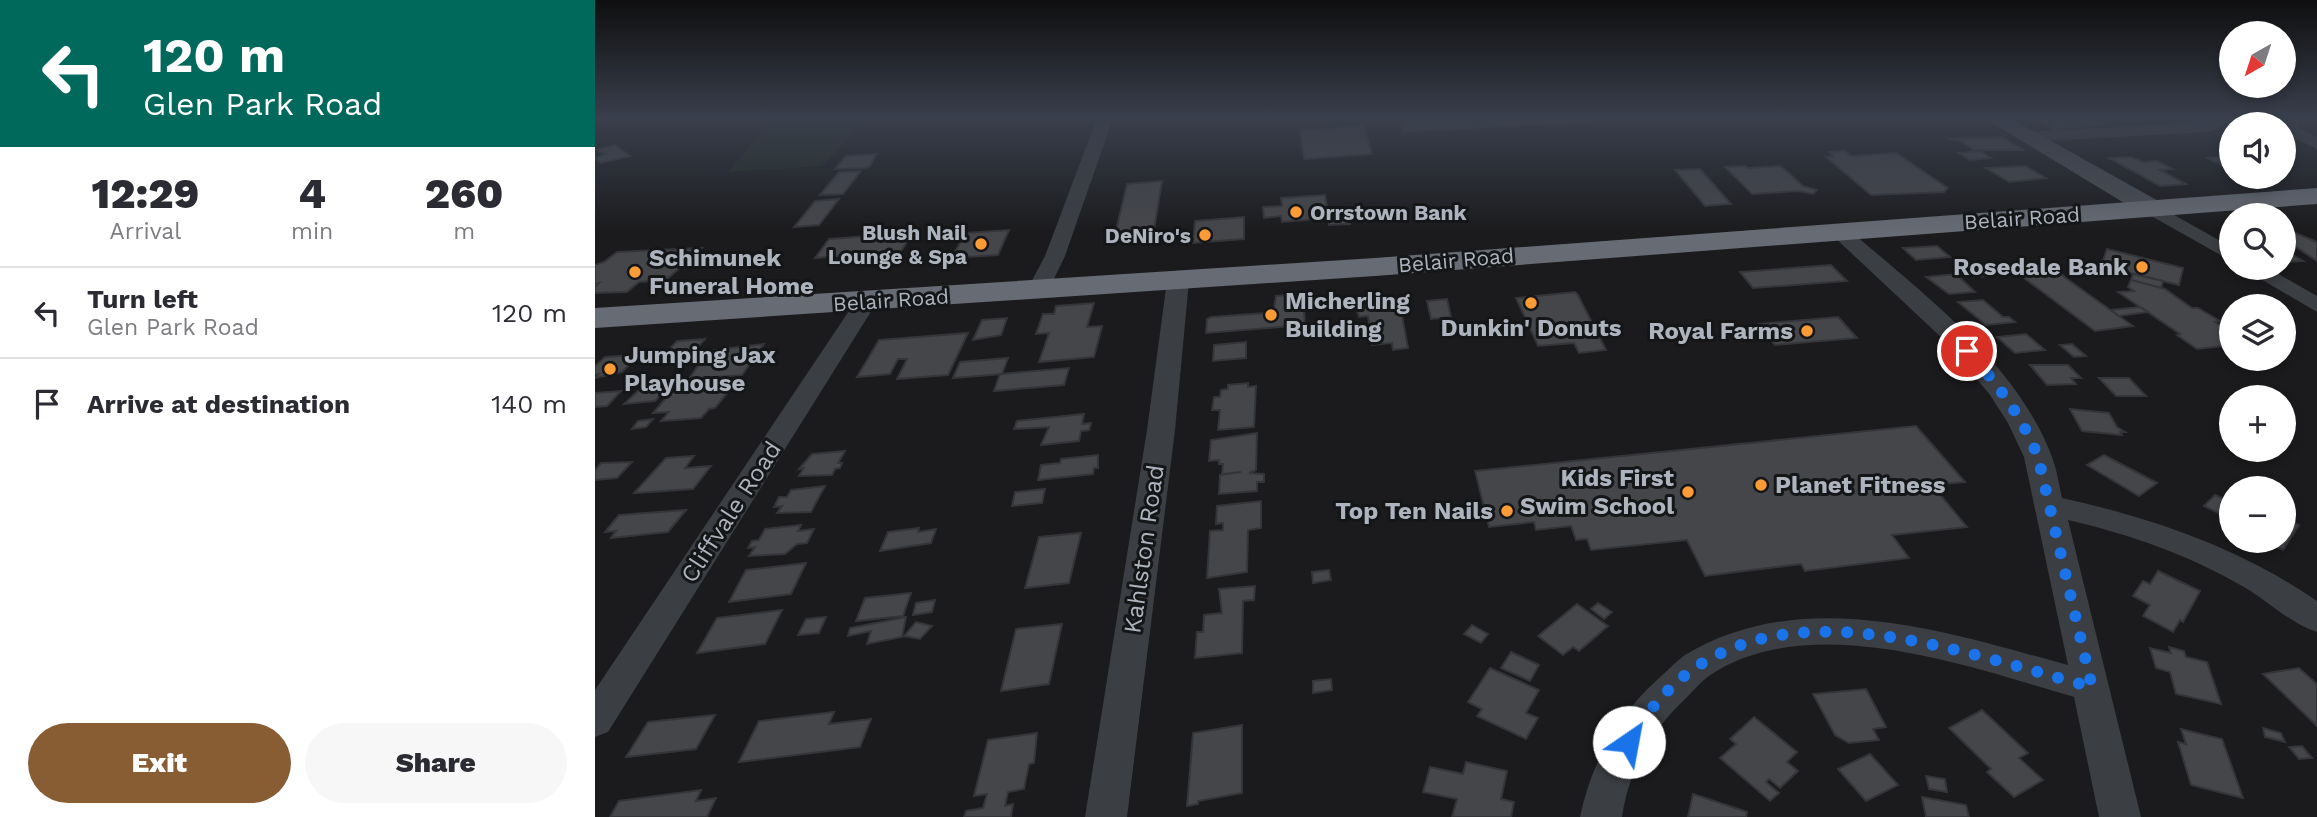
<!DOCTYPE html>
<meta charset="utf-8">
<style>
:root{--surface:#fff;--page:#f7f7f7;--text:#2b2b33;--muted:#7c7c81;--line:#e1e1e2;--accent:#895d34}
body{margin:0;font-family:"Work Sans",sans-serif;background:var(--page);color:var(--text);height:100vh;display:flex;flex-direction:column;font-size:26px;white-space:nowrap}
*{box-sizing:border-box;margin:0}
p{font-size:23px;color:var(--muted)}
.icon{flex:none;width:38px;height:38px;fill:none;stroke:currentColor;stroke-width:2;stroke-linecap:round;stroke-linejoin:round}
.map{position:relative;flex:1;overflow:hidden}
.panel{display:flex;flex-direction:column;background:var(--surface);width:595px}
.panel>*{flex:none}
.banner{background:#00695c;color:#fff;overflow:hidden}
.needle{width:46px;rotate:219deg}
.controls{position:absolute;left:1624px;top:21px;display:grid;gap:14px}
.controls a{display:grid;place-items:center;width:77px;height:77px;border-radius:50%;background:var(--surface);box-shadow:0 4px 10px #0003;font-size:35px}
.pin{position:absolute;display:grid;place-items:center;width:60px;height:60px;color:#fff;margin:-30px;border:4px solid #fff;border-radius:50%;box-shadow:0 2px 7px #0007}
.me{position:absolute;width:77px;margin:-38px;rotate:33deg;stroke-linejoin:round;filter:drop-shadow(0 0 5px #0008)}
.turn{display:flex;align-items:center;gap:24px;height:147px;padding:0 28px;font-size:32px}
.turn .icon{width:91px;height:91px;stroke-width:2.5}
.turn b{display:block;font-size:49px;line-height:60px}
.eta{display:flex;justify-content:space-evenly;align-items:center;height:119px;text-align:center}
.eta b{font-size:42px;font-weight:800;line-height:49px}
.cta{display:flex;gap:14px;margin-top:auto;padding:14px 28px}
.cta a{flex:1;height:80px;border-radius:42px;background:var(--accent);color:#fff;font-size:28px;font-weight:800;line-height:80px;text-align:center}
.cta a+a{background:var(--page);color:var(--text)}
ul{padding:0;list-style:none}
li{display:flex;align-items:center;gap:21px;height:91px;padding:0 28px;border-top:2px solid var(--line)}
li div{flex:1}
li b{display:block;font-size:26px}
li em{font-style:normal}
main{display:flex;flex:1;min-height:0}
.map>svg:first-child{display:block}
</style>
<main>
<section class="panel">
<div class="banner">
<div class="turn"><svg class="icon" aria-label="left" viewBox="0 0 24 24"><path d="M17 20v-9H6M10 6l-5 5 5 5"/></svg><div><b>120 m</b>Glen Park Road</div></div>
</div>
<div class="eta">
<div><b>12:29</b><p>Arrival</p></div>
<div><b>4</b><p>min</p></div>
<div><b>260</b><p>m</p></div>
</div>
<ul>
<li><svg class="icon" aria-label="left" viewBox="0 0 24 24"><path d="M17 20v-9H6M10 6l-5 5 5 5"/></svg><div><b>Turn left</b><p>Glen Park Road</p></div><em>120 m</em></li>
<li><svg class="icon" aria-label="arrive" viewBox="0 0 24 24"><path d="M6 21V4h12l-3 4 3 4H6"/></svg><div><b>Arrive at destination</b></div><em>140 m</em></li>
</ul>
<div class="cta"><a>Exit</a><a>Share</a></div>
</section>
<div class="map">
<svg width="1722" height="817" viewBox="0 0 1722 817">
<rect width="100%" height="100%" fill="#1b1b1d"/>
<path fill="#202920" d="M168,118H273L227,166L133,172L174,123Z"/>
<g fill="#45464a" stroke="#343539" stroke-width="2">
<path d="M804,118H1056L808,132Z"/>
<path d="M1440,118H1496L1510,125L1459,129Z"/>
<path d="M769,126L777,154L709,159L705,130Z"/>
<path d="M1407,137L1428,150H1379L1366,141L1352,139Z"/>
<path d="M20,145L35,156L6,163L0,158L11,154L1,150Z"/>
<path d="M1250,151L1256,156L1301,153L1353,188L1349,192L1276,195L1231,157H1239L1234,152Z"/>
<path d="M1385,151L1396,158L1375,160L1364,153Z"/>
<path d="M281,154L275,166L270,168L240,169L251,156Z"/>
<path d="M1636,156V170L1612,158Z"/>
<path d="M1535,157L1549,162L1562,161L1578,169L1565,170L1591,184L1565,186L1514,158Z"/>
<path d="M1150,166L1153,168L1186,166L1208,186L1222,190L1218,194L1204,191L1157,194L1130,167Z"/>
<path d="M1430,166L1451,178L1414,182L1391,168Z"/>
<path d="M1105,169L1136,204L1110,206L1080,170Z"/>
<path d="M266,171L248,194L225,195L244,172Z"/>
<path d="M567,181L558,236L519,239L532,184Z"/>
<path d="M730,195L734,218L753,216L755,224L734,225L733,218L687,222L686,216L669,218L668,207L687,206L686,198Z"/>
<path d="M244,199L224,225L199,227L220,201Z"/>
<path d="M649,217V239L598,243L600,221Z"/>
<path d="M414,230L403,255L357,258L370,233Z"/>
<path d="M1698,232L1722,242V261L1689,239L1691,236L1689,233Z"/>
<path d="M318,233L306,251L220,258L234,239Z"/>
<path d="M1342,246L1355,257L1321,260L1308,248Z"/>
<path d="M107,248L71,280L44,282L32,292L0,293V287L4,283L0,284V265L9,262L22,252Z"/>
<path d="M1512,249L1588,268L1584,285L1506,266Z"/>
<path d="M1689,250L1708,261L1689,262Z"/>
<path d="M1236,265L1252,281L1158,288L1145,272Z"/>
<path d="M1388,267L1398,276L1379,277L1369,269Z"/>
<path d="M1460,269L1472,279L1538,326L1500,331L1421,272Z"/>
<path d="M1361,274L1380,292L1354,294L1331,277Z"/>
<path d="M1538,274L1568,281L1566,288L1536,280Z"/>
<path d="M1536,280L1570,289L1597,308H1603L1625,321L1620,322L1636,333V345L1602,349L1582,335L1585,334L1523,292L1539,291L1533,287Z"/>
<path d="M980,292L983,295L1011,350L984,353L979,343L943,346L921,298Z"/>
<path d="M705,294L708,295L710,325L611,333L612,319L616,317L671,313L679,309L681,296Z"/>
<path d="M804,299L813,348L798,350L797,343L777,345L773,316L764,317L760,304Z"/>
<path d="M852,299L856,317L836,319L832,301Z"/>
<path d="M1388,300L1408,317H1414L1420,322L1391,325L1363,302Z"/>
<path d="M499,303L492,327L507,326L499,357L444,362L454,333L441,334L448,314H459L461,306Z"/>
<path d="M1545,307L1553,312L1524,316L1516,310Z"/>
<path d="M1243,317L1262,338L1180,345L1163,324Z"/>
<path d="M412,318L406,335L378,340L387,320Z"/>
<path d="M373,333L353,375L302,379L312,359H303L295,374L262,377L284,340Z"/>
<path d="M1431,334L1450,350L1420,353L1402,337Z"/>
<path d="M110,339L95,356L66,358L82,341Z"/>
<path d="M651,342V358L618,361L619,345Z"/>
<path d="M169,344L147,375L94,379L106,361H110L119,350Z"/>
<path d="M1477,344L1491,356L1479,357L1465,345Z"/>
<path d="M44,355L27,372L0,378L4,374H0V366L10,357Z"/>
<path d="M413,358L407,374L358,378L365,362Z"/>
<path d="M1435,365H1473L1486,378H1476L1481,384L1452,385Z"/>
<path d="M474,368L469,385L399,391L405,374Z"/>
<path d="M1504,378H1534L1551,396H1521Z"/>
<path d="M653,383V387L661,386L659,427L623,430L625,410H617L619,397H625L626,390L633,389V385Z"/>
<path d="M137,387L120,408L114,409L106,418L66,421L74,412L58,413L77,391Z"/>
<path d="M71,389L60,401L29,404L43,391Z"/>
<path d="M26,391L12,406L0,407V393Z"/>
<path d="M1475,409L1514,413L1522,427L1530,432H1525L1527,435L1487,431Z"/>
<path d="M489,414L487,424L496,423L494,430L486,431L484,441L446,445L454,427L419,429L422,421Z"/>
<path d="M58,419L51,427L37,429L43,421Z"/>
<path d="M1321,426L1370,482L1337,485L1372,527L1297,535L1314,558L1210,571L1206,564L1110,576L1092,540L996,550L992,539L981,540L976,526L941,530L939,522L894,527L880,471Z"/>
<path d="M662,433L661,470L654,473L669,474V482H662V491L624,494L625,475L646,472L627,474L628,464H624V460L614,461L616,440Z"/>
<path d="M250,451L243,463H247L245,468L240,469L237,475L204,476L209,468L204,469L217,454Z"/>
<path d="M503,455V468H499L498,474L443,480L446,465L465,463L466,459Z"/>
<path d="M1509,455L1562,483L1544,496L1492,465Z"/>
<path d="M99,456L90,468L116,466L98,489L39,493L71,458Z"/>
<path d="M37,462L22,478L0,480V470L6,463Z"/>
<path d="M230,486L216,512L182,513L187,506L179,507L184,497H192L196,490Z"/>
<path d="M450,489L447,503L417,506L420,492Z"/>
<path d="M1620,495L1636,502V519L1609,506Z"/>
<path d="M666,501V528L653,530L652,572L612,578L615,531L628,530V523L621,524L622,506Z"/>
<path d="M91,510L73,532L16,538L21,531L10,532L24,515Z"/>
<path d="M1689,519L1704,525L1688,550L1670,541H1689Z"/>
<path d="M206,525L203,531L219,529L212,543L202,544L190,554L154,556L160,547L153,548L157,541L164,540L170,529Z"/>
<path d="M324,528L323,532L341,529L336,543L285,551L293,532Z"/>
<path d="M486,533L474,583L430,588L444,537Z"/>
<path d="M211,563L196,594L134,602L151,570Z"/>
<path d="M734,570L736,580L718,583L717,572Z"/>
<path d="M1563,571L1605,591L1588,622L1585,620L1578,632L1548,616L1555,605L1538,596L1548,581L1555,584Z"/>
<path d="M660,586L659,600L648,601L647,653L600,658L602,632H608L609,615L627,613L624,589Z"/>
<path d="M316,593L308,616L261,621L270,598Z"/>
<path d="M340,600L337,612L318,615L321,603Z"/>
<path d="M1003,603L1017,612L1009,619L996,609Z"/>
<path d="M982,604L1013,626L984,651L978,647L968,655L943,636Z"/>
<path d="M187,610L170,644L102,653L122,618Z"/>
<path d="M231,617L224,633L203,635L211,619Z"/>
<path d="M311,617L307,637L272,644L276,631L253,636L255,628Z"/>
<path d="M321,622L337,626L325,639L309,636Z"/>
<path d="M467,624L454,684L406,691L421,629Z"/>
<path d="M877,625L893,634L886,643L869,634Z"/>
<path d="M1574,647L1589,651L1591,657L1612,662L1626,704L1581,694L1575,672L1561,668L1555,648L1576,653Z"/>
<path d="M916,652L944,665L935,681L906,668Z"/>
<path d="M895,668L944,690L931,713L943,718L931,739L882,716L887,709L873,702Z"/>
<path d="M1704,668L1722,684V726L1668,674Z"/>
<path d="M736,679L737,690L718,693V681Z"/>
<path d="M1271,689L1291,727L1278,729L1284,740L1254,743L1240,735L1218,694Z"/>
<path d="M1387,710L1433,753L1424,758L1448,780L1419,797L1392,772L1396,769L1354,728Z"/>
<path d="M239,712L234,724L276,719L265,747L144,762L164,721Z"/>
<path d="M120,715L101,749L31,757L53,722Z"/>
<path d="M1159,717L1202,752L1192,762L1203,771L1185,788L1174,779L1171,782L1184,793L1175,801L1125,758L1141,744L1135,739Z"/>
<path d="M647,725V793L603,801V804L592,806L598,733Z"/>
<path d="M1668,728L1686,733L1690,742L1670,737Z"/>
<path d="M1586,729L1627,739L1648,798L1596,785L1583,742L1591,744Z"/>
<path d="M442,733L439,763L434,764L429,789L413,792L410,806L418,804L416,817H369L371,811L388,808L392,794L379,796L393,740Z"/>
<path d="M1707,746L1717,758L1704,759L1694,747Z"/>
<path d="M1275,754L1303,785L1271,801L1243,769Z"/>
<path d="M871,762L912,771L906,799L919,802L916,817H857L862,799L828,792L835,767L868,774Z"/>
<path d="M1331,776L1350,779L1352,792L1334,789Z"/>
<path d="M106,790L101,801L121,798L112,817H15L24,801Z"/>
<path d="M1098,794L1152,812L1151,817H1093Z"/>
<path d="M1327,797L1371,805L1374,817H1331Z"/>
</g>
<g fill="none" stroke-linecap="round" stroke-linejoin="round">
<g fill="#3b3e42" fill-rule="evenodd">
<path d="M502,118H518L470,256L451,295H435L432,290L450,256Z"/>
<path d="M1624,118H1646L1613,132L1434,142L1426,137L1434,132L1611,122Z"/>
<path d="M1686,118H1702L1704,128L1722,137V149L1691,134Z"/>
<path d="M1558,203L1636,247V261L1551,213L1549,209Z"/>
<path d="M1244,225L1251,227C1325,292 1421,361 1457,457C1462,470 1464,485 1467,498C1558,518 1645,548 1722,601V632C1696,624 1673,601 1649,587C1594,555 1534,534 1473,520L1546,817H1504L1479,697C1375,667 1214,608 1114,676C1104,683 1096,694 1087,702C1054,734 1034,771 1027,817H985C996,764 1022,716 1062,680C1071,672 1080,662 1090,655C1208,584 1351,632 1473,665L1429,457L1413,423L1395,395L1348,339L1237,235L1234,231L1237,227Z"/>
<path d="M1647,268H1673L1722,296V312Z"/>
<path d="M583,275L594,281L580,430L532,817H490L552,430L572,281Z"/>
<path d="M271,295L282,302L13,732L0,737V690L260,302Z"/>
</g>
<path fill="#494d53" fill-rule="evenodd" d="M1389,118H1415L1567,203L1571,209L1567,215H1549Z"/>
<path fill="#676c74" fill-rule="evenodd" d="M1722,188V204L780,276L0,328V308L780,258Z"/>
</g>
<linearGradient id="sky" x2="0" y2="1"><stop stop-color="#0f0f10"/><stop offset="0.51" stop-color="#393f4c"/><stop offset="1" stop-color="#393f4c" stop-opacity="0"/></linearGradient>
<rect width="1722" height="232" fill="url(#sky)"/>
<g fill="none" stroke-linecap="round" stroke-linejoin="round">
<path stroke="#1a73e8" stroke-width="12" stroke-dasharray="0 21.6" d="M1034,742C1137,563 1341,646 1497,687L1443,457C1427,416 1402,383 1372,351"/>
</g>
<g fill="#fb9b35" stroke="#151618" stroke-width="2.5">
<circle cx="701" cy="212" r="7"/>
<circle cx="610" cy="235" r="7"/>
<circle cx="386" cy="244" r="7"/>
<circle cx="1547" cy="267" r="7"/>
<circle cx="40" cy="272" r="7"/>
<circle cx="936" cy="303" r="7"/>
<circle cx="676" cy="315" r="7"/>
<circle cx="1212" cy="331" r="7"/>
<circle cx="15" cy="369" r="7"/>
<circle cx="1166" cy="485" r="7"/>
<circle cx="1093" cy="492" r="7"/>
<circle cx="912" cy="511" r="7"/>
</g>
<g text-anchor="middle" dominant-baseline="central" stroke-width="6" stroke-linejoin="round" paint-order="stroke">
<g font-size="21" font-weight="bold" fill="#adb4bd" stroke="#151618" text-anchor="end">
<text x="715" y="212" text-anchor="start">Orrstown Bank</text>
<text x="372" y="232">Blush Nail<tspan x="372" dy="24">Lounge &amp; Spa</tspan></text>
<text x="596" y="235">DeNiro's</text>
</g>
<g font-size="21" fill="#adb4bd" stroke="#151618">
<text transform="translate(1427 218) rotate(-4)">Belair Road</text>
<text transform="translate(861 260) rotate(-5)">Belair Road</text>
<text transform="translate(296 300) rotate(-4)">Belair Road</text>
</g>
<g font-size="24" font-weight="bold" fill="#adb4bd" stroke="#151618" text-anchor="start">
<text x="54" y="258">Schimunek<tspan x="54" dy="28">Funeral Home</tspan></text>
<text x="1533" y="267" text-anchor="end">Rosedale Bank</text>
<text x="690" y="301">Micherling<tspan x="690" dy="28">Building</tspan></text>
<text x="936" y="328" text-anchor="middle">Dunkin' Donuts</text>
<text x="1198" y="331" text-anchor="end">Royal Farms</text>
<text x="29" y="355">Jumping Jax<tspan x="29" dy="28">Playhouse</tspan></text>
<text x="1079" y="478" text-anchor="end">Kids First<tspan x="1079" dy="28">Swim School</tspan></text>
<text x="1180" y="485">Planet Fitness</text>
<text x="898" y="511" text-anchor="end">Top Ten Nails</text>
</g>
<g font-size="24" fill="#adb4bd" stroke="#151618">
<text transform="translate(136 512) rotate(-57)">Cliffvale Road</text>
<text transform="translate(549 549) rotate(-82)">Kahlston Road</text>
</g>
</g>
</svg>
<div class="controls">
<a><svg class="needle" viewBox="-14 -14 28 28"><path d="M0-13l5 13h-10z" fill="#e53935"/><path d="M0 13l5-13h-10z" fill="#7c7c81"/></svg></a>
<a><svg class="icon" aria-label="sound" viewBox="0 0 24 24"><path d="M4 9h4l5-4v14l-5-4H4zM17 9q2 3 0 6"/></svg></a>
<a><svg class="icon" aria-label="search" viewBox="0 0 24 24"><circle cx="10" cy="10" r="6"/><path d="M15 15l6 6"/></svg></a>
<a><svg class="icon" aria-label="layers" viewBox="0 0 24 24"><path d="M12 4l9 5-9 5-9-5zM3 14l9 5 9-5"/></svg></a>
<a>+</a>
<a>−</a>
</div>
<div class="pin" style="left:1372px;top:351px;background:#d93025"><svg class="icon" aria-label="arrive" viewBox="0 0 24 24"><path d="M6 21V4h12l-3 4 3 4H6"/></svg></div>
<svg class="me" style="left:1034px;top:742px" viewBox="-20 -20 40 40"><circle r="19" fill="#fff"/><path d="M0-13L10 11 0 6-10 11z" fill="#1a73e8"/></svg>
</div>
</main>
